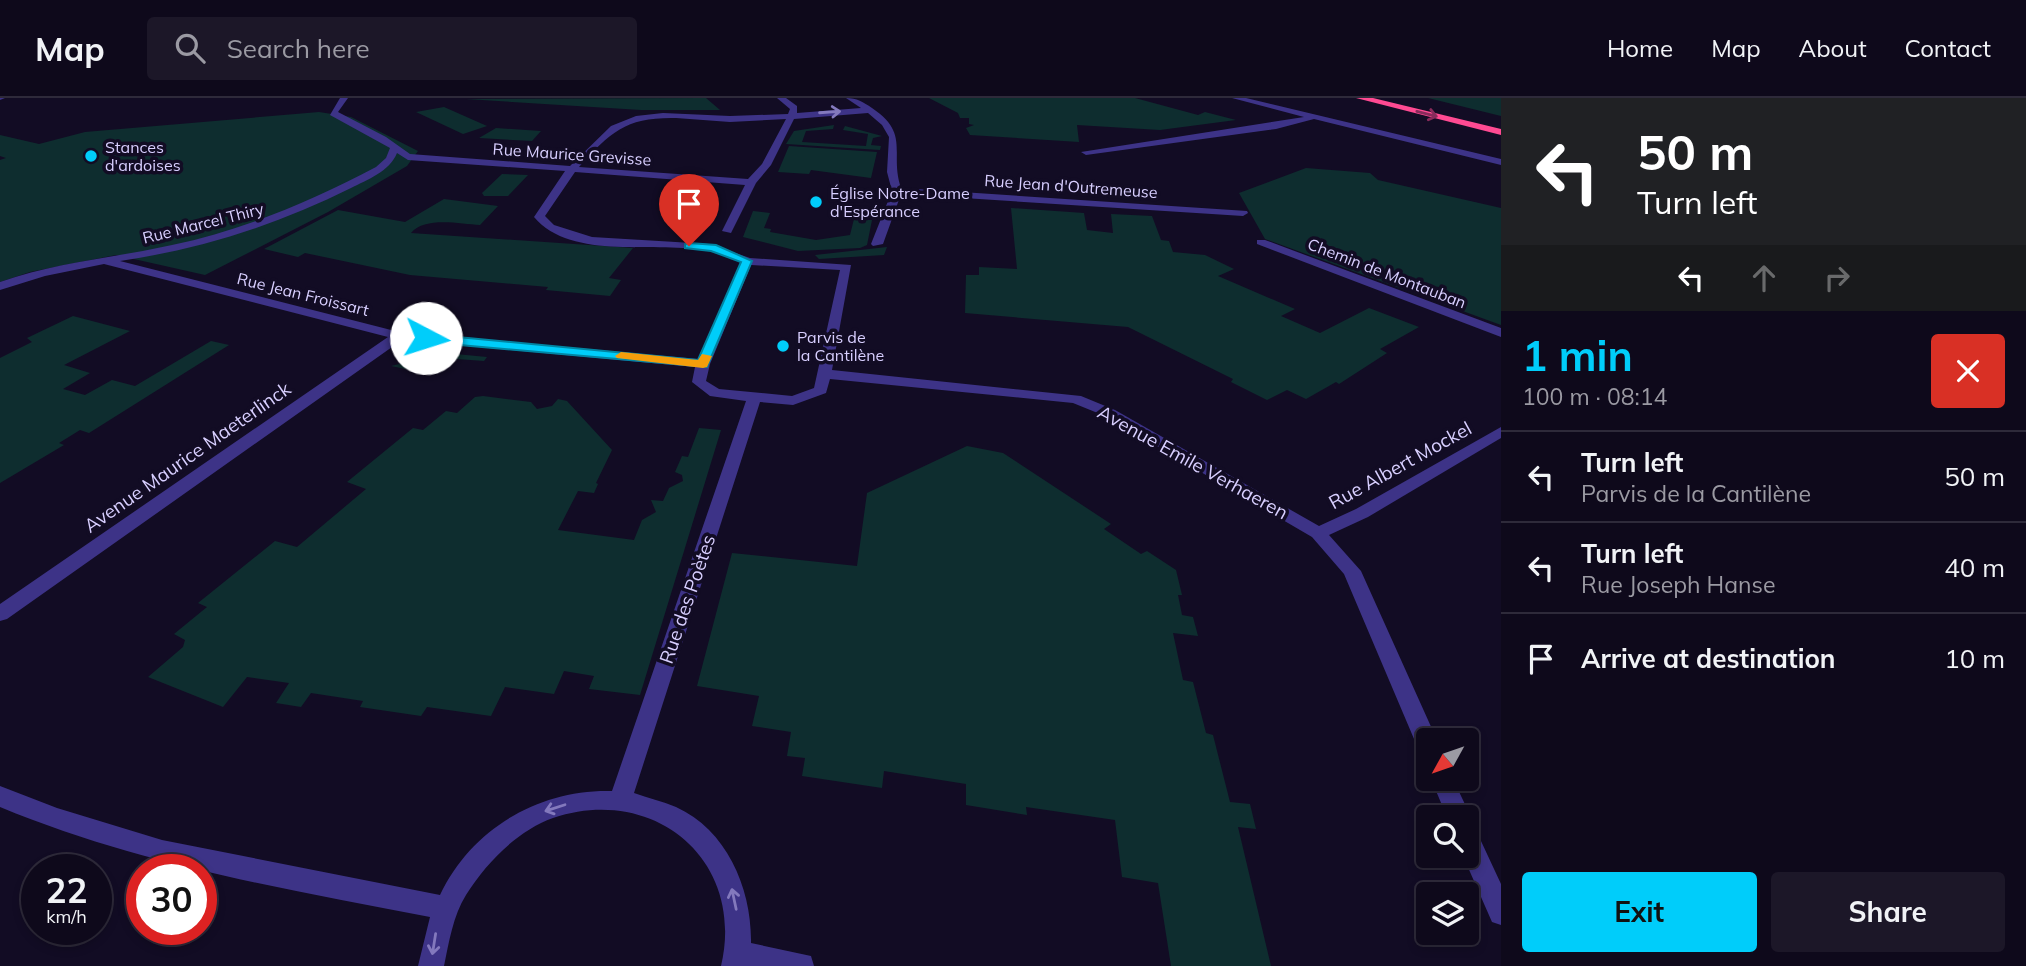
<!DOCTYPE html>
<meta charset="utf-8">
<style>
:root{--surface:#0e091b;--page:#1c1728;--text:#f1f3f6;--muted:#9b9aa3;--line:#2e2a3a;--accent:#00cdfa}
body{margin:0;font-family:Mulish,sans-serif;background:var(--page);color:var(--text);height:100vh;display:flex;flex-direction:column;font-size:26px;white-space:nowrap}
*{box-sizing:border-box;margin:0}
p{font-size:23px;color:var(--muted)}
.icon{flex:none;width:38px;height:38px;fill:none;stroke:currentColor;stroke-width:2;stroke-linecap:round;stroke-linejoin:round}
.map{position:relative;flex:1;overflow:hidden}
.drawer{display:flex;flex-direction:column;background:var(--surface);width:525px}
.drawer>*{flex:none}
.guide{background:#202124;color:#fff;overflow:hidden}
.needle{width:46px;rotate:230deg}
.tools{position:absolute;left:1416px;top:630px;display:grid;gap:14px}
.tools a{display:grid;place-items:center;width:63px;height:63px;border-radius:7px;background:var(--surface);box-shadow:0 4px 10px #0003,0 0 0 2px var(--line);font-size:35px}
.speed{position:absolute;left:21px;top:756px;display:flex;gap:14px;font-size:35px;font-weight:700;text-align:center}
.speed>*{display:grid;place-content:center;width:91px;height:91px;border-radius:50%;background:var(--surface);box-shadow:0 4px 10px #0003,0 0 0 2px var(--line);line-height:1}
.speed small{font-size:18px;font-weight:400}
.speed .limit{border:10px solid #d22;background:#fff;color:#111}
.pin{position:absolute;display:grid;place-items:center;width:60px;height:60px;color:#fff;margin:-72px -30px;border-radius:50% 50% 50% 0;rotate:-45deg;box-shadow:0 0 7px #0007}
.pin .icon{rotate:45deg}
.me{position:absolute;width:77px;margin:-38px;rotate:95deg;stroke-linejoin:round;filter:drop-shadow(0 0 5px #0008)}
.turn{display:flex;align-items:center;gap:24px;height:147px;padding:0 21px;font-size:32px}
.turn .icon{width:91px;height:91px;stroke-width:2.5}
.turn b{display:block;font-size:49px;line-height:60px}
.lanes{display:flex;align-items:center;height:66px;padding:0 21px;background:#0003;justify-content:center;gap:35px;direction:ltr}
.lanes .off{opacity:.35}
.round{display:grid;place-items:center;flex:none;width:74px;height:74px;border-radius:7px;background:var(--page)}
.overview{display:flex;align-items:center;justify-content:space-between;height:119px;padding:0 21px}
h1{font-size:42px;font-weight:700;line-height:52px;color:var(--accent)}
.cta{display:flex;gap:14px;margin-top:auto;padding:14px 21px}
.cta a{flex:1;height:80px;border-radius:7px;background:var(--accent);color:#111;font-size:28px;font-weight:700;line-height:80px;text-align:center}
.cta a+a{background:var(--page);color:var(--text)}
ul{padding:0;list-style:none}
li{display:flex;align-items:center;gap:21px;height:91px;padding:0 21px;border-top:2px solid var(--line)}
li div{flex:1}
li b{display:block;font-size:26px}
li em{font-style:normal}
header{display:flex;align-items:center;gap:42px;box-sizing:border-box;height:98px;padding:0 35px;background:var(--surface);border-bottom:2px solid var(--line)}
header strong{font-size:33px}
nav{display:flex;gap:38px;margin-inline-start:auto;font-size:24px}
.search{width:490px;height:63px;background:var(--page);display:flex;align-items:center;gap:18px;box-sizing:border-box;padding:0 24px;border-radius:7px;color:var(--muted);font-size:26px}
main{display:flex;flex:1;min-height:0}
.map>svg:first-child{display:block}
</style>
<header>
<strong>Map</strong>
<div class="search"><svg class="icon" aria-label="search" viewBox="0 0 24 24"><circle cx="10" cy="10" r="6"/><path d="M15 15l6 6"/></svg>Search here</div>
<nav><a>Home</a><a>Map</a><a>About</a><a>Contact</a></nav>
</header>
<main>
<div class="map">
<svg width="1501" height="868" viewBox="0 0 1501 868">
<rect width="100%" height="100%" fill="#120c24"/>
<g fill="#0e2d2f">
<path d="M701,0H706L720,12H641L466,1Z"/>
<path d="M929,0H1135L1198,17L1205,14L1236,22L1160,32L1077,27L1079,44L970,37L966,30L974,27L969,26V20H960L958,15Z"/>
<path d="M1428,0H1501V18Z"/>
<path d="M444,9L487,28L463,36L416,14Z"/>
<path d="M319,14L351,19L418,53L407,68L328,114L205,177L116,157L30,174L0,184V62L6,60L0,58V37L39,46L85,34Z"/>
<path d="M834,27L833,31L806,33L802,44L866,48L868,36L843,32L845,28L882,38L873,40L871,47L881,48L880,52L786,46L794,33Z"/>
<path d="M496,30L541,33L532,43L479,40Z"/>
<path d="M789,48L877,54L871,80L811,72L809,76L778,74Z"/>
<path d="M1306,70L1370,75L1378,82L1501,110V227L1265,141L1239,95Z"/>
<path d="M502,76L528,77L508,98H484L482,95Z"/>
<path d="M444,101L498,108L480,127C460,126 425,118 411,135L633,150L609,180L621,182L610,198L546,192L548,189L410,177L305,155L298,159L264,151L338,112L405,124Z"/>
<path d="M1011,110L1084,115L1087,132L1113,135L1111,116L1152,118L1161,142L1169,143L1173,154L1205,157L1234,171L1218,178L1295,211L1281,218L1320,235L1369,210L1419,229L1380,251L1387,255L1339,286L1336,284L1306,301L1287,292L1267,302L1231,284L1233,281L1128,229L965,215L966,177H979V169L1017,171Z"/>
<path d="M753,113L770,115L764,130L771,131L770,134L816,142L850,137L854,121L872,122L867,147L860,150L798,153L743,139Z"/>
<path d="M887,149L884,157L819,161L815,157Z"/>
<path d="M73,218L130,233L64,267L90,275L63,291L85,297L112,282L135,288L211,243L229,247L89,335L80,332L59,345L64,347L0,385V260L32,244L27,240Z"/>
<path d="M445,255L487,259L484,263L457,261L429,266L415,273L391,268Z"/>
<path d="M483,298L531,304L537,311L552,308L558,301L567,303L612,352L596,385L598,386L594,395L578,393L558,432L634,442L642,422L656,414L651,402L663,403L669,390L683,383L682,377L675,374L682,358L688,359L699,330L721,332L640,597L589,591L594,578L564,573L554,596L505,589L491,618L427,609L421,618L360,609L363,603L311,595L301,609L276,605L289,585L247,579L223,609L148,579L183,549L185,542L174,536L207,509L198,505L275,443L297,449L366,391L347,384L413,330L423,332L446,313L457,315L475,299Z"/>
<path d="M967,348L1003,355L1111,426L1104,431L1141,456L1147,453L1176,472L1182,497H1178L1182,517L1193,519L1198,538L1173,535L1183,582L1193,584L1206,635L1213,637L1230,704L1250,706L1256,731L1238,729L1271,868H1171L1158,785L1122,779L1115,722L1026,709L1027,717L966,707V686L884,673L882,690L802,678L805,660L787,658L791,634L752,628L759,598L697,588L732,455L857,468L867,395Z"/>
</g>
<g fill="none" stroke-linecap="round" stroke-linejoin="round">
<g fill="#3d3387" fill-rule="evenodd">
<path d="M0,0H5L0,2Z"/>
<path d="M340,0H348L338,14L386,39L410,56L570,68L611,28L636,18L663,15L730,18L788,16L790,11L777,0H786L797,8V15L861,10L846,0C857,0 863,4 872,10C911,36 889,55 901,90L1247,113L1248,115L1243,118L901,96L883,146L873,148L871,146L892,93L887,74L889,39L882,27L868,15L794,21L771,67L756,85L731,135L722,133L745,87L575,74L545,118L554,127L592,139L709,146L750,160L851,167L832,272L1081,298L1115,312L1319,428L1356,411L1501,329V340L1368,419L1329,437L1361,473L1437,642H1428V657L1420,654L1417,648L1344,476L1312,439L1105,318L1073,305L830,281L826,295L793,307L760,304L634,695C648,700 662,703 676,709C727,732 752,791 751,845L811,858L814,868H721C746,762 654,686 553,720C517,733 486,765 466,797C453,818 449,844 444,868H418L430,819C282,790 140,767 0,709V688L57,710L162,742L440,797C471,731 539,691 612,693L746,303L710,298L692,284L695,269L402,242L7,521L0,523V506L388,239L104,166L45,178L0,192V184C56,164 114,160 172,147C244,132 311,103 376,69L386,60L390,50L330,17ZM676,20L730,24L786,21L762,66L748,81L579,69C611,33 627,19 676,20ZM397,55L408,62L565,73L534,119C572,164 658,142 710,153C721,155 730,161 741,164L698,261L399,234L120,163C201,151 277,127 351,90C367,82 390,73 397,55ZM751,167L840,172L814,290L792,298L719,291L706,283L710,266Z"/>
<path d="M1232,0H1246L1501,61V67L1314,21L1276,31L1086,57L1081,54L1304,19Z"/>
<path d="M1257,142H1265L1501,230V239L1257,146Z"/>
<path d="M1431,681H1453L1471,719L1468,726L1474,728L1501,786V827L1492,824L1463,758H1466V719H1447Z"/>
</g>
<path fill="#ff4a92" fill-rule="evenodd" d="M1356,0H1373L1501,31V37Z"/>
</g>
<defs><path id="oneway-shaft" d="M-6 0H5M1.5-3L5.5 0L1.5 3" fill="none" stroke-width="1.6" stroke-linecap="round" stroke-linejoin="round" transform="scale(1.75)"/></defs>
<g stroke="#8379bd">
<use href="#oneway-shaft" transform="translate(830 14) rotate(-4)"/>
<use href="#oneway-shaft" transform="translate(555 710) rotate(162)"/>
<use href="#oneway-shaft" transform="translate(734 801) rotate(-102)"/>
<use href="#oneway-shaft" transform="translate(434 846) rotate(99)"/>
</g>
<use stroke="#882b5b" href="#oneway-shaft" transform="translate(1427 16) rotate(14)"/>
<path fill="#00cdfa" stroke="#0085a2" stroke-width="2" d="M689,145L716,147L752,163L707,269L426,244L420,240L426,236L698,262L741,164L711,153L685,150V146Z"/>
<path fill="#f59e0b" d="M621,254L698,262L702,256L712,258L707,269L703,270L617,260L615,258Z"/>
<g fill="#00cdfa" stroke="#120c24" stroke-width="2.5">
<circle cx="91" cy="58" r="7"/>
<circle cx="816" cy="104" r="7"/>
<circle cx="783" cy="248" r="7"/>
</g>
<g text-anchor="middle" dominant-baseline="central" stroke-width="7" stroke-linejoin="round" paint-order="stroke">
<g font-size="16" fill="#d8cfff" stroke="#120c24" text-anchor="start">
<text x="105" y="49">Stances<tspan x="105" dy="18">d'ardoises</tspan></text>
<text x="830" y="95">Église Notre-Dame<tspan x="830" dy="18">d'Espérance</tspan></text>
<text x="797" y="239">Parvis de<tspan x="797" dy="18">la Cantilène</tspan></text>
</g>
<g font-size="16" fill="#d8cfff" stroke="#120c24">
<text transform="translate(572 56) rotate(4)">Rue Maurice Grevisse</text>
<text transform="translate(1071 88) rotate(4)">Rue Jean d'Outremeuse</text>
<text transform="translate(203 125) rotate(-14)">Rue Marcel Thiry</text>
<text transform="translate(1387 175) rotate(21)">Chemin de Montauban</text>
<text transform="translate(303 196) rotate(14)">Rue Jean Froissart</text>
</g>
<g font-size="19" fill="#d8cfff" stroke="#120c24">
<text transform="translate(187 359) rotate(-35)">Avenue Maurice Maeterlinck</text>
<text transform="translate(1193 364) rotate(29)">Avenue Emile Verhaeren</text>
<text transform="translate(1400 367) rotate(-29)">Rue Albert Mockel</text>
<text transform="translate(687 501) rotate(-71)">Rue des Poètes</text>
</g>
</g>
</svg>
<div class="tools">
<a><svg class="needle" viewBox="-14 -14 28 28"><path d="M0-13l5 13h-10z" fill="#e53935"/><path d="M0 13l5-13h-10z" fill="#9b9aa3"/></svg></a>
<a><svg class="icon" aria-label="search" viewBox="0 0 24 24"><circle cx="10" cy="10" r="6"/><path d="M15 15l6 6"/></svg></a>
<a><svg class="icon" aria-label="layers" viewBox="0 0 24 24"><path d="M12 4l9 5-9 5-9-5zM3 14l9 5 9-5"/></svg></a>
</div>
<div class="speed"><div>22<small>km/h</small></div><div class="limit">30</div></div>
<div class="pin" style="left:689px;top:148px;background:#d93025"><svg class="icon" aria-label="arrive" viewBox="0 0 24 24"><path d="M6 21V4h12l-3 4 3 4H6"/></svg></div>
<svg class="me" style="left:426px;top:240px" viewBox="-20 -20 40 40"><circle r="19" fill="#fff"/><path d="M0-13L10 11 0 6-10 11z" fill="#00cdfa"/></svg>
</div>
<section class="drawer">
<div class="guide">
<div class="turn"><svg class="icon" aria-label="left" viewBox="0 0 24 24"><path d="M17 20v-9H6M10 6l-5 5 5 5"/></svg><div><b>50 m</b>Turn left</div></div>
<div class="lanes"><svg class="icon" aria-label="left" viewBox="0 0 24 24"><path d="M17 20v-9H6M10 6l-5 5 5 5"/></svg><svg class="icon off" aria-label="ahead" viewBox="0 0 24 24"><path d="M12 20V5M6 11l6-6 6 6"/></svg><svg class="icon off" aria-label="right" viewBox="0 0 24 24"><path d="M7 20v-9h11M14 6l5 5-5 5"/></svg></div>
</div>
<div class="overview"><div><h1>1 min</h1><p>100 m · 08:14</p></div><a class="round" style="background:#d93025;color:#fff"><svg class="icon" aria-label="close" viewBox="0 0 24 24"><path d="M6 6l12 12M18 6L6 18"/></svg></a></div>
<ul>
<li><svg class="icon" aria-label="left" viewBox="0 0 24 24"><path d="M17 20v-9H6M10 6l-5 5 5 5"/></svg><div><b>Turn left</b><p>Parvis de la Cantilène</p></div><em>50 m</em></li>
<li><svg class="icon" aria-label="left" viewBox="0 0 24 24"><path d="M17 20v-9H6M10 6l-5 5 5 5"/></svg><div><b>Turn left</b><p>Rue Joseph Hanse</p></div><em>40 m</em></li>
<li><svg class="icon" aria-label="arrive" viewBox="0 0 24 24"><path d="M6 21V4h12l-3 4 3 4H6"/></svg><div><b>Arrive at destination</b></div><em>10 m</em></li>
</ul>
<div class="cta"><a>Exit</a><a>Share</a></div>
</section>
</main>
